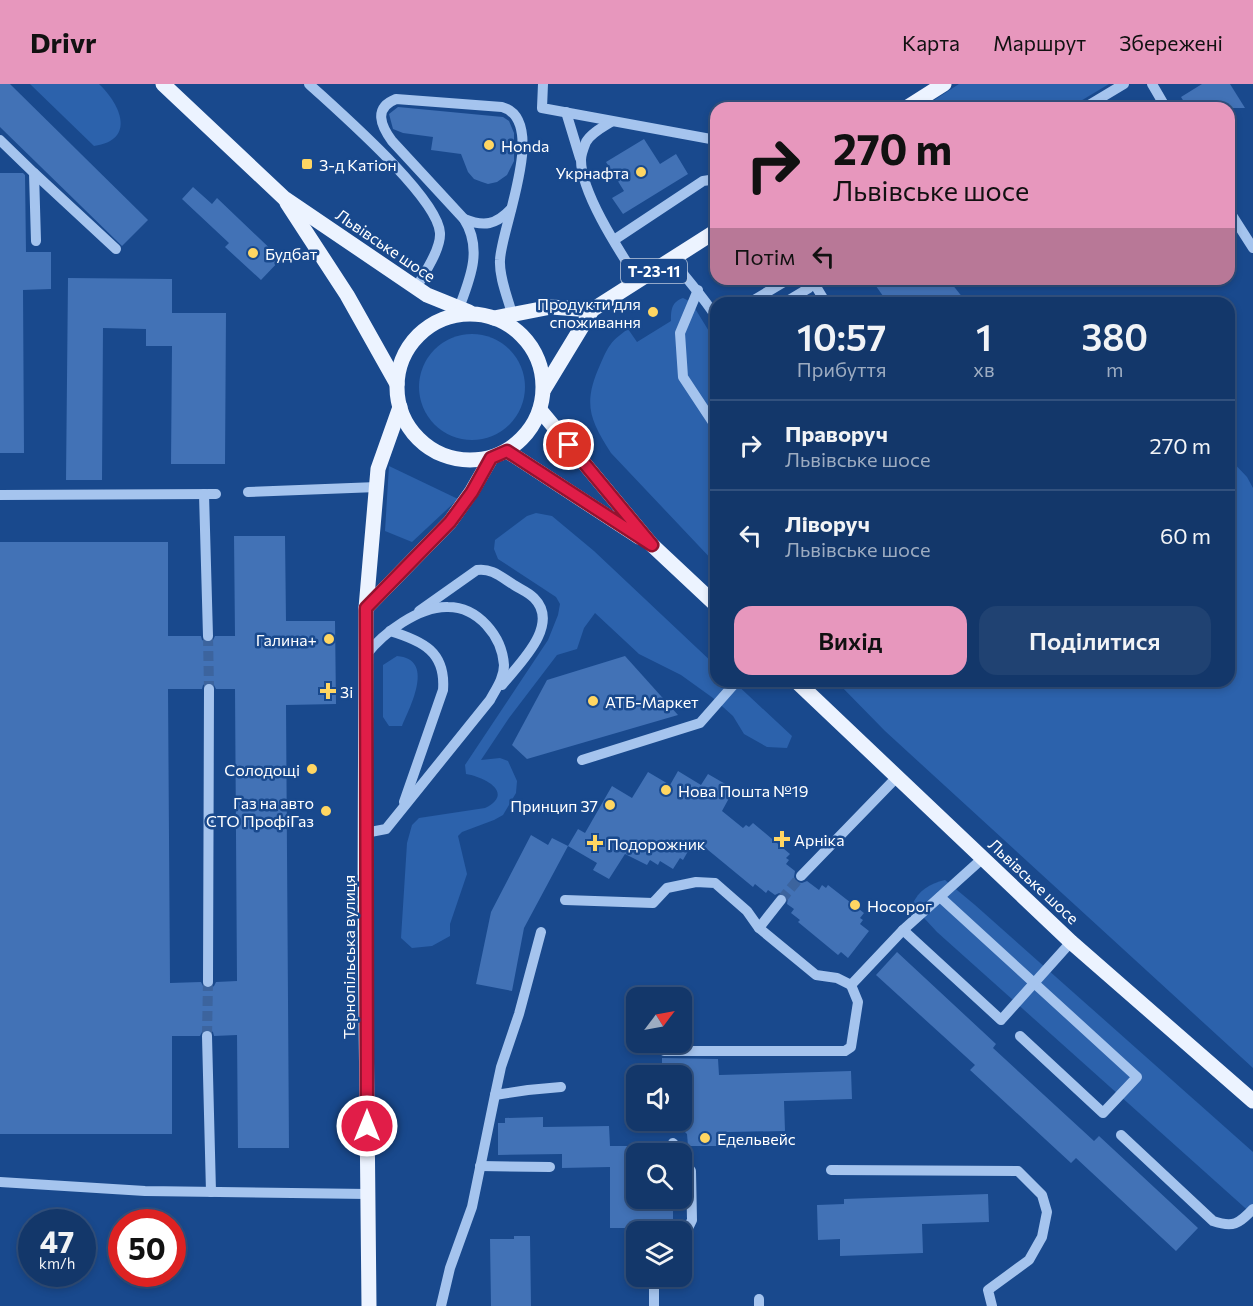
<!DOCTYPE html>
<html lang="uk">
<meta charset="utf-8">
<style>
:root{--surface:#13376a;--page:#204272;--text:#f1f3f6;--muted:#9dacc1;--line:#32517e;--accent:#e797bd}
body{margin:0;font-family:Commissioner,sans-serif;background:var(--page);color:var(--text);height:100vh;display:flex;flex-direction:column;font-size:22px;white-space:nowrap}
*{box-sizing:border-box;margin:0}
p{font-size:20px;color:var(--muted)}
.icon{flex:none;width:33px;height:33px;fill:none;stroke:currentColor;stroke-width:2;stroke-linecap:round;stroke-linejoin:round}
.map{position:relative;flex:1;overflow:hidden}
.drawer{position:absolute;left:710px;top:213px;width:525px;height:390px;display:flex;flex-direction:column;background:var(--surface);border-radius:18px;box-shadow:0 3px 9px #0003,0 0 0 2px var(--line)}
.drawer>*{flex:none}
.hud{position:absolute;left:710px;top:18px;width:525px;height:183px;border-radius:18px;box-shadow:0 3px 9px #0003,0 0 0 2px var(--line);background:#e797bd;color:#111;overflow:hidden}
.needle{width:39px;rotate:58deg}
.tools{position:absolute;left:626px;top:903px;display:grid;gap:12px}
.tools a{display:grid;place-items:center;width:66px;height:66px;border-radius:12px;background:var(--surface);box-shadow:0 3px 9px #0003,0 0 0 2px var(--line);font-size:30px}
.speed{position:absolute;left:18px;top:1125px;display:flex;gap:12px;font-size:30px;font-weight:700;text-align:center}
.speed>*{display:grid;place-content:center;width:78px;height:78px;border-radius:50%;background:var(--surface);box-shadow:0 3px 9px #0003,0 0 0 2px var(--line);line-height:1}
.speed small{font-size:15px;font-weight:400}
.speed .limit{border:9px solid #d22;background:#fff;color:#111}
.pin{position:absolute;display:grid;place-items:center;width:51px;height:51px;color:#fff;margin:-26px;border:3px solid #fff;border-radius:50%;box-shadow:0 2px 6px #0007}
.me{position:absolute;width:66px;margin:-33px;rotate:0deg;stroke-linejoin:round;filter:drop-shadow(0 0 4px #0008)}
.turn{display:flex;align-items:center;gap:21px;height:126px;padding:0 24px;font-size:27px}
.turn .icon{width:78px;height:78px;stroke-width:2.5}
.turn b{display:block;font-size:42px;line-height:51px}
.then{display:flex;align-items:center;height:57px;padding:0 24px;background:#0003;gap:12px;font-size:22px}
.eta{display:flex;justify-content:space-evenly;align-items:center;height:102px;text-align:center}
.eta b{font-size:36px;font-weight:600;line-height:42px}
.cta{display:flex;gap:12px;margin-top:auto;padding:12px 24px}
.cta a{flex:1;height:69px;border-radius:18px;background:var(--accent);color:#111;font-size:24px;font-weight:600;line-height:69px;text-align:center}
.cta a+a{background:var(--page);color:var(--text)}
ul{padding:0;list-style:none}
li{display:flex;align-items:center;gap:18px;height:90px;padding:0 24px;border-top:2px solid var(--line)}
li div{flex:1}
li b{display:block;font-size:22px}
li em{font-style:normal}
header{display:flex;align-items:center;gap:36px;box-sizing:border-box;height:84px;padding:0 30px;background:var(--accent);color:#111}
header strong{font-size:28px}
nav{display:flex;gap:33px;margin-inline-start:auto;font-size:21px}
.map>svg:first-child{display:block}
</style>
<header>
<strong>Drivr</strong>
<nav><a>Карта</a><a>Маршрут</a><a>Збережені</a></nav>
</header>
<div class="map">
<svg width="1253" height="1222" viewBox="0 0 1253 1222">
<rect width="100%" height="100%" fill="#19498d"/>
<g fill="#2c62ac">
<path d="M30,0H99C121,21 136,56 94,62Z"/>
<path d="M959,0H1109L1069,24H922Z"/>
<path d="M683,214L691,218L715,257V479L611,369C589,335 583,319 600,281C609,261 610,258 628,245L637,258L671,237C671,227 671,218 683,214Z"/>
<circle cx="472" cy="303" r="53"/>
<path d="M1229,374L1247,393L1253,404V984L885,647L836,597H1228Z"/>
<path d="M389,382L458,415L412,458L385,447Z"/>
<path d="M536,429L552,432L594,467L715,581L716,597H733L792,652L787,664L767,663L744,650L733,632L713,614L681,591L639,570L595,529L584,544L577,565L557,571L509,634L481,676L500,674L508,677L517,697L516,709L503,731L494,736L462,748L458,752L467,790L450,840V852L432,862L412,864L401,854L407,759L412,741L419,734L485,724C515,709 485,693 466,690L465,681L548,556L558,531L560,520L556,513L498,475L494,465L495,456L527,432Z"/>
<path d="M397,572C435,575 411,621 402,642H389L383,633V581Z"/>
<path d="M945,796L975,821L1253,1068V1131L937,848L912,821C919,806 929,800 945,796Z"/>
</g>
<g fill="#4272b6" fill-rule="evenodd">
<path d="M0,0H10L148,136L122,162L0,43Z"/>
<path d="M1202,0H1230L1245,24H1203L1199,18L1188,24L1181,13Z"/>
<path d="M398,23L503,33L509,37L514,49V77L507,91L497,98L488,100L482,98L474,95L468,88L461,70L431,66L433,53L403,49L393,45L389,30Z"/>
<path d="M644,55L660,80L676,70L688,90L623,130L612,114L624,107L606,78Z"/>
<path d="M0,89H23L25,91L26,168H51V205L23,206L24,369H0Z"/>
<path d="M193,103L212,120L217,114L281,175L261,196L225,163L229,159L182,115Z"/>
<path d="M68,194L172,195V229H226L225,380H171L172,262H146V245L103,244L102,396H66Z"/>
<path d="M871,195H948L967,219H888Z"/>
<path d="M234,452H285L286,537H335L336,620L286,621L289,1064H238L237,951L214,952L213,948L207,945L203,946L200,952H172V1050H0V458H168V552H201L202,556L208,559L212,558L215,552H235ZM208,598L213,599L216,605H235L237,897L216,898L214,902L209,905L204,904L201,898L170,899L168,605H202L203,601Z"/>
<path d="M625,572L678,631L527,675L512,661L547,596Z"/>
<path d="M678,687L701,701L708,690L734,705L722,727L743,744L746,741L749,743L753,739L790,770L786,774L789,776L786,780L795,787L794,793L796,798L802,799L807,797L819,806L822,801L826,804L828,801L864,829L860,834L863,836L860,840L869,847L848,874L841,868L838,871L798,838L800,836L791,829L794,825L787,820L788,814L785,810L779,809L775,811L768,806L766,809L755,800L753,803L702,761L698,767L691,762L683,776L680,774L673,785L660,777L658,781L650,776L647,781L625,770L609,795L593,786L597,779L568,762L578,745L585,749L612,702L632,714L648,688L670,701Z"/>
<path d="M531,751L548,761L552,754L568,762L524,844L512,907L476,900L491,828Z"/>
<path d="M897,868L996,960L993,964L1094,1057L1099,1052L1198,1144L1176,1167L1076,1074L1071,1079L970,986L975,981L876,891Z"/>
<path d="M662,974L718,975L719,991L851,987L852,1015L784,1017L785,1047L727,1048V1062H688L687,1050L681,1044V992H662Z"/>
<path d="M543,1033V1043L609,1042L610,1062H635L636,1114H673V1144H610V1083L562,1084V1070L498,1071V1039H505V1034Z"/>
<path d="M988,1110L989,1138L922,1140L923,1169L840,1172V1155L818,1156L817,1121L844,1120V1115Z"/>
<path d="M514,1152H530L531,1222H491L490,1155H514Z"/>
</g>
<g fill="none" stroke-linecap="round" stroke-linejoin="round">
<g stroke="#3c649e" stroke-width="10" stroke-dasharray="10 5" stroke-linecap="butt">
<path d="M208,552L209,605"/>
<path d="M781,816L801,792"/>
<path d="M207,952L208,898"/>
</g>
<g stroke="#a5c4ee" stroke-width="10">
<path d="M309,0C337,26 438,113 440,149C441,165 424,190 416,204"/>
<path d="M543,0L542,24L716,56"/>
<path d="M1152,0L1166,24"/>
<path d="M1084,24L1124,0"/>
<path d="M566,28L580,74"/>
<path d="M611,38C603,43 591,49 586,58C584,63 581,71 581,76C581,109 620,168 638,196"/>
<path d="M0,56L34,89L36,157"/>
<path d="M34,89L116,165"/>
<path d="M1228,125L1253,164"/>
<path d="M464,135C484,143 496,141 511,125"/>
<path d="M614,156L703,97L716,95"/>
<path d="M672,175C686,195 703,212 716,233"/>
<path d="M812,196L826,219"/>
<path d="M698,206L680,249L683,293L716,343"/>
<path d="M749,219L789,195"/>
<path d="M784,219L809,204L811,195"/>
<path d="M459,224C470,195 483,165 464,135L392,57C381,42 373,24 396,15L502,23C549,36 501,144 500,176C499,194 508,214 512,230"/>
<path d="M248,408L377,403"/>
<path d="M204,410L208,552"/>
<path d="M0,411L216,410"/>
<path d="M419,527L477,486C492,484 501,493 514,501C520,505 528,508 534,514C561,541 519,580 502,601"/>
<path d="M390,547C423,557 446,568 443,606L404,718"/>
<path d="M582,676L700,639L737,597"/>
<path d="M365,749L386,745L490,616C496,605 504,594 504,581C502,552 478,523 448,523C419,522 383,549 366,571"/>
<path d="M801,792L897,693"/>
<path d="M940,813L1137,993L1103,1029L1020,952"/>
<path d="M565,816L653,819L667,804L696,798L715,799L747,827L759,844L816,891L837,894L851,901L903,846L983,774"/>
<path d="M759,844L781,816"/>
<path d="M903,846L1001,936L1071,858"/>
<path d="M541,848L519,930L501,983L495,1011L528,1006L561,1003"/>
<path d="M208,898L209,605"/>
<path d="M207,952L211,1108"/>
<path d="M664,967H845L851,963L858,918L851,901"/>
<path d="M1121,1051L1213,1137C1233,1144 1239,1140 1253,1125"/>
<path d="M673,1059L679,1070"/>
<path d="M681,1072L691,1087L692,1136L681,1159"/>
<path d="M480,1082L550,1083"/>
<path d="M831,1086L1018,1087L1042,1111L1047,1128L1042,1153L1029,1176L988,1206L992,1222"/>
<path d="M0,1098L145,1107L368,1110"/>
<path d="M759,1215V1222"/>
<path d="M441,1222L450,1184L472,1123L495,1011"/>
<path d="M654,1222V1201L659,1192"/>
</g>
<g stroke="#ecf3ff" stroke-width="15">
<path d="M163,0L284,114L427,211L469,228"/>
<path d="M906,24L944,0"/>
<path d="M287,119L347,211L397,300"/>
<circle cx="470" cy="303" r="73"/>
<path d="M494,234L551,223L592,226"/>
<path d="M544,305L592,226L716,147"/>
<path d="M540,326L652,461L716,521"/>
<path d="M507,367L639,453"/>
<path d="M366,524L450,438L472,407L491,374"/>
<path d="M796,597L1071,858L1253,1017"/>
<path d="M369,1222L365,831L366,524L378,385L400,323"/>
</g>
</g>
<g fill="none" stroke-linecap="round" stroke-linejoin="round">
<defs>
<path id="route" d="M367,1042L366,524L450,438L472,408L491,374L507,367L652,461L569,361"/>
</defs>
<use href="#route" stroke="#92132f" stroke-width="15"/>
<use href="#route" stroke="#e11d48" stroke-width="10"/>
</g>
<g fill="#ffd662" stroke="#19498d" stroke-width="2">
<circle cx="489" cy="61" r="6"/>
<rect x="301" y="74" width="12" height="12" rx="3"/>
<circle cx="641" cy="88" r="6"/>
<circle cx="253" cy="169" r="6"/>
<circle cx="653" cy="228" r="6"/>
<circle cx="329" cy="555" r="6"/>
<path d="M325 598h6v6h6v6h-6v6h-6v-6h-6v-6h6z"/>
<circle cx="593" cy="617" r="6"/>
<circle cx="312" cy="685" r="6"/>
<circle cx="666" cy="706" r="6"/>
<circle cx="610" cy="721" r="6"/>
<circle cx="326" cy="727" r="6"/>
<path d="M779 746h6v6h6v6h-6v6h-6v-6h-6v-6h6z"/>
<path d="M592 750h6v6h6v6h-6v6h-6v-6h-6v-6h6z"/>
<circle cx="855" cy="821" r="6"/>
<circle cx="705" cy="1054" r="6"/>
</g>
<g text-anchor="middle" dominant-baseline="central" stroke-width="5" stroke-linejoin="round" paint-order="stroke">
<rect fill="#19498d" stroke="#bac8dd" stroke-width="1.5" x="621" y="175" width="66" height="24" rx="4.5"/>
<g font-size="15" font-weight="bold" fill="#fff">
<text x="654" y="187">Т-23-11</text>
</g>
<g font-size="16" fill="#fff" stroke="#19498d" text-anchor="start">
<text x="501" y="61">Honda</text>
<text x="319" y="80">З-д Катіон</text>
<text x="629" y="88" text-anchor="end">Укрнафта</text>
<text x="265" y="169">Будбат</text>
<text x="641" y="219" text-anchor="end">Продукти для<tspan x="641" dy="18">споживання</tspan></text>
<text x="317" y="555" text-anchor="end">Галина+</text>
<text x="340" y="607">3і</text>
<text x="605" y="617">АТБ-Маркет</text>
<text x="300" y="685" text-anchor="end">Солодощі</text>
<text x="678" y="706">Нова Пошта №19</text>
<text x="314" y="718" text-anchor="end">Газ на авто<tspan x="314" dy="18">СТО ПрофіГаз</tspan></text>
<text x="598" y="721" text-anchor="end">Принцип 37</text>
<text x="794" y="755">Арніка</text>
<text x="607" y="759">Подорожник</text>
<text x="867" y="821">Носорог</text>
<text x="717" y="1054">Едельвейс</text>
</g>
<g font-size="16" fill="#fff" stroke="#19498d">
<text transform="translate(386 161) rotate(34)">Львівське шосе</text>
<text transform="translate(1034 797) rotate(43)">Львівське шосе</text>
<text transform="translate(348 873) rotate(-90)">Тернопільська вулиця</text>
</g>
</g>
</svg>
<div class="tools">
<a><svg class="needle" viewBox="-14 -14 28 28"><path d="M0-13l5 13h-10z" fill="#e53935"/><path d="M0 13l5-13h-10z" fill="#9dacc1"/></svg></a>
<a><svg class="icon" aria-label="sound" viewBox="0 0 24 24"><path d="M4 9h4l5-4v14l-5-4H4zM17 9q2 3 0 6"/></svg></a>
<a><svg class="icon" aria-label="search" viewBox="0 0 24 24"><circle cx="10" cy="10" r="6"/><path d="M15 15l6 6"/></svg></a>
<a><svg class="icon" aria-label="layers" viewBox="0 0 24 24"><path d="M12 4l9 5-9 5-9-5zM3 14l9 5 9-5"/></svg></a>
</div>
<div class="speed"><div>47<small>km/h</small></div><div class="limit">50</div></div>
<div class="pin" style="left:569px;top:361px;background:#d93025"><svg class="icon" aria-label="arrive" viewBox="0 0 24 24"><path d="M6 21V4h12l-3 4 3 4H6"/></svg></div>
<svg class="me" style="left:367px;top:1042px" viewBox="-20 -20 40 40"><circle r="17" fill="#e11d48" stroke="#fff" stroke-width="3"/><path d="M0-11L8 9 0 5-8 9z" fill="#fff"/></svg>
<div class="hud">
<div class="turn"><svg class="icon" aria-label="right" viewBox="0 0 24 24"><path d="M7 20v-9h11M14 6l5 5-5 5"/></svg><div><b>270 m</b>Львівське шосе</div></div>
<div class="then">Потім<svg class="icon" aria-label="left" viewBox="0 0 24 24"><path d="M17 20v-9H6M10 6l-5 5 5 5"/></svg></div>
</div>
<section class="drawer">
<div class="eta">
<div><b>10:57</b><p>Прибуття</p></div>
<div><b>1</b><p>хв</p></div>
<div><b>380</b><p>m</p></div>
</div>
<ul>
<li><svg class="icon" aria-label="right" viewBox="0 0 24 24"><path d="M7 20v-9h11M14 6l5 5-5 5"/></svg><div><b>Праворуч</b><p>Львівське шосе</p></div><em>270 m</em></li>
<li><svg class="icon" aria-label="left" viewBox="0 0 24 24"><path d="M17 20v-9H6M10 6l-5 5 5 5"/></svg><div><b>Ліворуч</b><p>Львівське шосе</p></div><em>60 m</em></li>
</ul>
<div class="cta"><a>Вихід</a><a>Поділитися</a></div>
</section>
</div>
